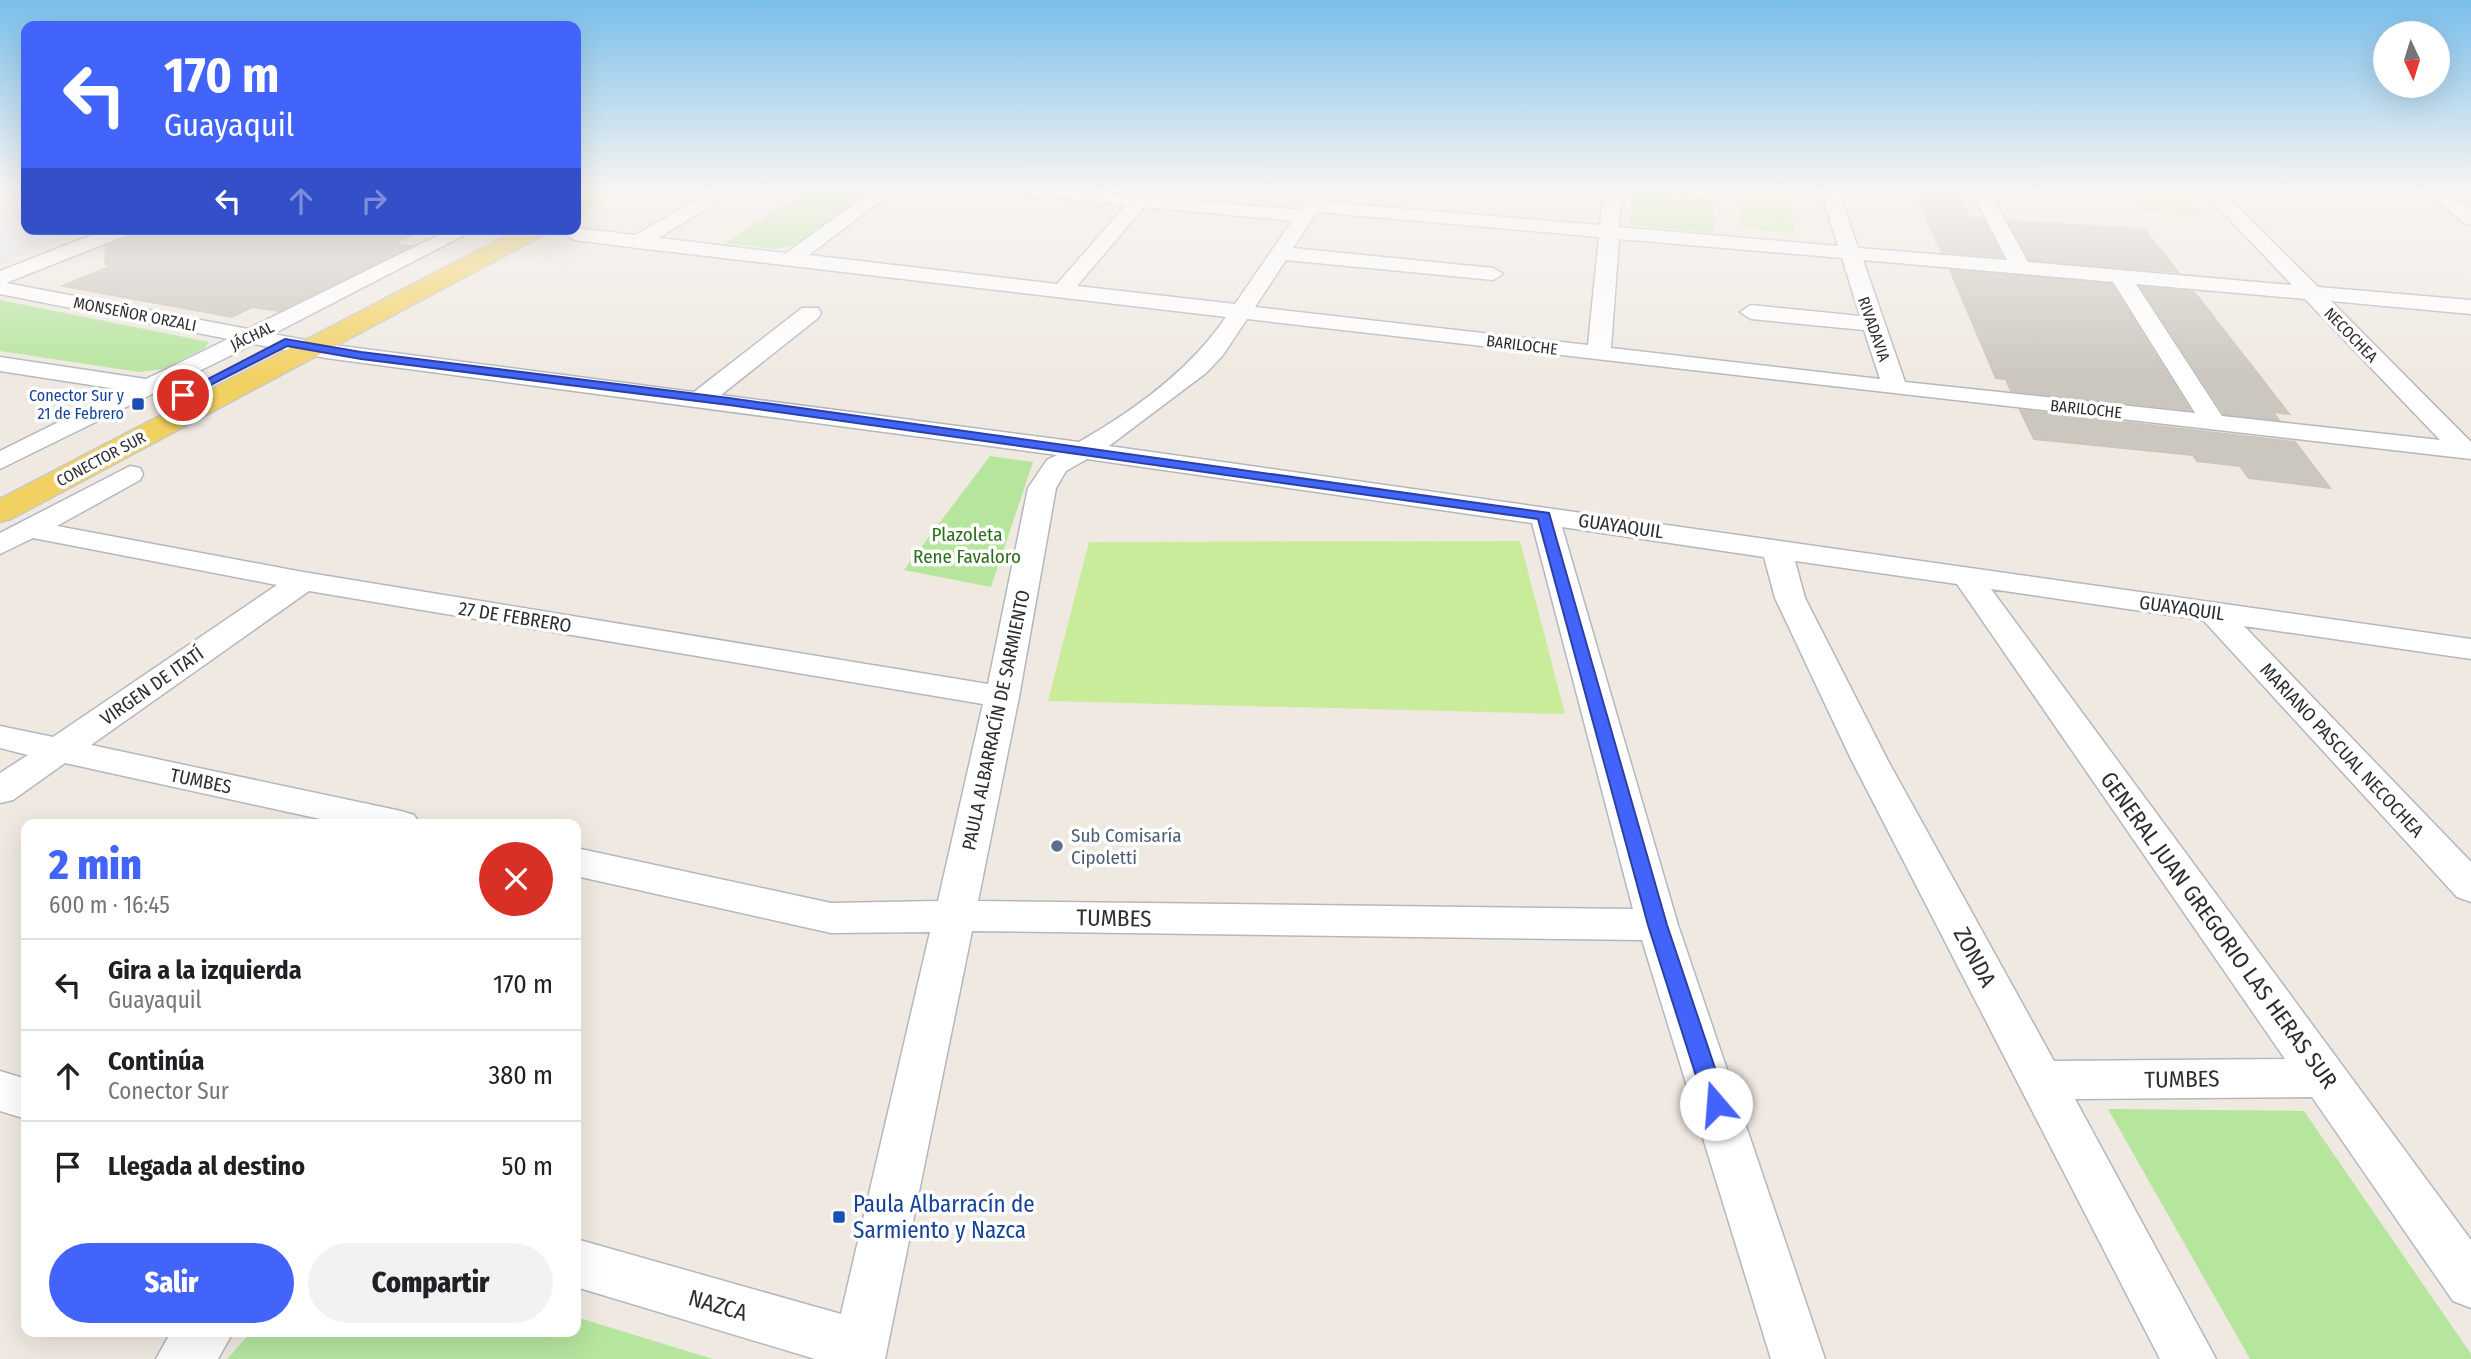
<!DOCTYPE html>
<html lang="es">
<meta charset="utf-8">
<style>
:root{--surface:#fff;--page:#f2f2f2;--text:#202124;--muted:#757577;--line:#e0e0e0;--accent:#4264fb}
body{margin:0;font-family:"Fira Sans Condensed",sans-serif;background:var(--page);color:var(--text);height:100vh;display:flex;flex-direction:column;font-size:26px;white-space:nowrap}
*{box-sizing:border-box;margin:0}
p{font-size:23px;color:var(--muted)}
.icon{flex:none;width:38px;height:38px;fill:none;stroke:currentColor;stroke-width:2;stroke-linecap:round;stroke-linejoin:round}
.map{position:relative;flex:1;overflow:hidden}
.sheet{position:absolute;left:21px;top:819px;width:560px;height:518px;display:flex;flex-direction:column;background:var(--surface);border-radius:14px;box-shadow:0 7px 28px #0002}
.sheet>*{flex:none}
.guide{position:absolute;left:21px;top:21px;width:560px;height:214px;border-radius:14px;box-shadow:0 7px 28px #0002;background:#4264fb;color:#fff;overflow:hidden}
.needle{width:46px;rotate:176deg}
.tools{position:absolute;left:2373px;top:21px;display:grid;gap:14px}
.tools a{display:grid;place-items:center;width:77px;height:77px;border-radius:50%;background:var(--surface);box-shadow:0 7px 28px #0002;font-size:35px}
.pin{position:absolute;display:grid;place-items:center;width:60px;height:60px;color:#fff;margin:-30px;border:4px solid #fff;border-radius:50%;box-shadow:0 2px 7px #0007}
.me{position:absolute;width:77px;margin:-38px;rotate:342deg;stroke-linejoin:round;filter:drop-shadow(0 0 5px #0008)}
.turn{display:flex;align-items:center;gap:24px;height:147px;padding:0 28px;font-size:32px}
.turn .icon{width:91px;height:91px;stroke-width:2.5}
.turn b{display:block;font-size:49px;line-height:60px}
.lanes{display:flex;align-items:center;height:66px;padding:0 28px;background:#0003;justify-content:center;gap:35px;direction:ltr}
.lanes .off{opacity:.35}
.round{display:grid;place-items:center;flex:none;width:74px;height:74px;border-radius:37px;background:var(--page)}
.overview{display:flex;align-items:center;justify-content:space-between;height:119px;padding:0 28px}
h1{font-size:42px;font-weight:800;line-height:52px;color:var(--accent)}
.button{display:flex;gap:14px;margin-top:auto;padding:14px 28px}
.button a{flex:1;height:80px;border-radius:42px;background:var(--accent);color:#fff;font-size:28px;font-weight:800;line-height:80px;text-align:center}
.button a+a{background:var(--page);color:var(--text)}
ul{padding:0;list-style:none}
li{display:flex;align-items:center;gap:21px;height:91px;padding:0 28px;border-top:2px solid var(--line)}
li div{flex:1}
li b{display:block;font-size:26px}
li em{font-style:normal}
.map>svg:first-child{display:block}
</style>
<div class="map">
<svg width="2471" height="1359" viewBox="0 0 2471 1359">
<rect width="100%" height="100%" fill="#efe9e1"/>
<path fill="#e3e1e8" d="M0,189H26V229H92L0,264Z"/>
<g fill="#b6e59e">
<path d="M809,189H876L797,244L775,249L725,243Z"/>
<path d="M1632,189L1712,196L1714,233L1630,225Z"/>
<path d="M0,300L209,342L205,348L163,369L139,372L0,351Z"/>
<path d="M990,456L1033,462L991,587L904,570Z"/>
<path d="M2108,1109L2304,1111L2471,1354V1359H2250Z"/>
<path d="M576,1317L713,1359H227L251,1332H576Z"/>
</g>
<g fill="#c9ec9a">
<path d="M2128,189H2180L2200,214L2143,209Z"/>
<path d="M1740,193L1791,197L1795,233L1742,228Z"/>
<path d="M1520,541L1565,714L1048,701L1089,542Z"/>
</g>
<g fill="#cbc7bf" stroke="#cbc5ba" stroke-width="2">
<path d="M1914,191L1957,194L1970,218L1983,219L2002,257L1942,252Z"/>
<path d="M2008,221L2144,229L2178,272L2030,260Z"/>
<path d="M136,229H424L393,244L411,246L279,311L252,307L232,317L63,286L111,266L105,264L106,246L133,235Z"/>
<path d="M1950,270L2111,284L2190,410L2011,391L2006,379L1996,378Z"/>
<path d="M2141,287L2194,292L2289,414L2273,412L2279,420L2224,414Z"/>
<path d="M2020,410L2295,442L2330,488L2249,478L2240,466L2197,461L2193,455L2034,439Z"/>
</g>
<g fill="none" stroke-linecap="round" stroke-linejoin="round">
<defs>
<g id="minor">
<path d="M715,189H737L659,238L786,253L875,189H896L809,255L1057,284L1126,205L1017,194L1008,189H1074L1300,210L1314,189H1332L1324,202L1600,225L1604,189H1622L1619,227L1838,246L1820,189H1838L1858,248L2007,260L1970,189H1988L2028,262L2292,285L2201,189H2220L2318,287L2471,300V314L2331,301L2471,442V459L1247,319L1223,355L1206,373L1109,446L2471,639V659L2244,626L2471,862V902L2457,897L2203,620L1991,589L2471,1240V1308L2453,1301L2312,1097L2075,1099L2216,1359H2160L1851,759L1775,598L1764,557L1562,527L1678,925L1825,1359H1771L1642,940L972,931L885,1359H815L576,1287V1239L841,1314L930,932L831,933L576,876V848L831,903L938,901L983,704L309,591L91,745L401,811L414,815L420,824H343L65,763L13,800L0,803V773L28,755L0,748V726L53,737L277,585L33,538L0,554V533L130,466L140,468L143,474L140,480L57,526L303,572L988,684L1028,488L1047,460L1057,455L326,358L254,344L0,469V451L123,390L0,371V357L146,379L228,339L0,294V271L107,229H134L132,233L6,283L248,329L451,229H476L273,334L326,344L694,392L802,308H818L821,313L818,318L721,395L1079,442C1135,410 1190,370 1226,317L638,248L574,240L564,234L567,230L576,228L635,235ZM1144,207L1292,221L1235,304L1077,286ZM1317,212L1599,237L1588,345L1255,307L1286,260L1493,280L1503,274L1493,268L1293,248ZM1619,239L1842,258L1860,316L1751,305L1740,312L1751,319L1864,330L1880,379L1611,348ZM1863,260L2113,282L2195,413L1905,382ZM2136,284L2305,299L2440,440L2222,416ZM1087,459L1532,523L1633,909L978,901L1019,697L1056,488L1066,471ZM1795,561L1957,584L2285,1059L2054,1061L1887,759L1805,598Z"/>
<path d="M2423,189H2443L2471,210V225L2464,223Z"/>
<path d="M0,1071L26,1079V1119L0,1111Z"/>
<path d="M171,1332H233L218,1359H156Z"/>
</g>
<g id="major">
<path d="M597,189H623L576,215V200Z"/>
<path d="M519,229H548L545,234L11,519L0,522V499Z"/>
</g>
</defs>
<use href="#minor" stroke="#b4b7c1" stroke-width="3"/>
<use href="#major" stroke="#c9c9c9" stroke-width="3"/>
<use href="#minor" fill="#fff" fill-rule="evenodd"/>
<use href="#major" fill="#f2d163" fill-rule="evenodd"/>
</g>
<linearGradient id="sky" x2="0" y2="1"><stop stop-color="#7abfeb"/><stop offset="0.5" stop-color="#f8f5f2"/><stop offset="1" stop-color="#f8f5f2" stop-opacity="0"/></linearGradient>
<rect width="2471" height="379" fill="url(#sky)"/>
<path fill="#4264fb" stroke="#2b41a3" stroke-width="2" d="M285,339L361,352L729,398L1549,513L1667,925L1727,1104L1724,1110L1716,1113L1708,1110L1705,1104L1648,925L1538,519L729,405L361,359L287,346L187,397L177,395Z"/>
<g fill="#1a4fb4" stroke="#fff" stroke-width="2.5">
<rect x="131" y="397" width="14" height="14" rx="3.5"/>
<rect x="832" y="1210" width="14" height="14" rx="3.5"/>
</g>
<circle fill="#5c6f8a" stroke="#fff" stroke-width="2.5" cx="1057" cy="846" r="7"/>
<g text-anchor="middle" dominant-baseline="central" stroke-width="7" stroke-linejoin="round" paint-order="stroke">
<g font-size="16" fill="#2e2e2e" stroke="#fff">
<text transform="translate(135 314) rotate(11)">MONSEÑOR ORZALI</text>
<text transform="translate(1874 329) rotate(71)">RIVADAVIA</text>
<text transform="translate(2351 335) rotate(46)">NECOCHEA</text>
<text transform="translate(252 336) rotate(-26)">JÁCHAL</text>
<text transform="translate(1522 345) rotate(7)">BARILOCHE</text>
<text transform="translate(2086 409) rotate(6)">BARILOCHE</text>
<text transform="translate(101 459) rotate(-28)">CONECTOR SUR</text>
</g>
<g font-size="16" fill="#164399" stroke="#fff" text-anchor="end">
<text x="124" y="395">Conector Sur y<tspan x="124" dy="18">21 de Febrero</tspan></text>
</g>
<g font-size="19" fill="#2e2e2e" stroke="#fff">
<text transform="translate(1621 526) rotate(8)">GUAYAQUIL</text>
<text transform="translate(2182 608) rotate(8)">GUAYAQUIL</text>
<text transform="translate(515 617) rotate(9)">27 DE FEBRERO</text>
<text transform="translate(152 686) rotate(-35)">VIRGEN DE ITATÍ</text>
<text transform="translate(996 720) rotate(-78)">PAULA ALBARRACÍN DE SARMIENTO</text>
<text transform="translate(2342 750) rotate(47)">MARIANO PASCUAL NECOCHEA</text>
<text transform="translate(201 781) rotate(12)">TUMBES</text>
</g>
<g font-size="19" fill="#2c6e1b" stroke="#fff">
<text x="967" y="534">Plazoleta<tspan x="967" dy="22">Rene Favaloro</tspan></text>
</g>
<g font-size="19" fill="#4e5e75" stroke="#fff" text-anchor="start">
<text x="1071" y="835">Sub Comisaría<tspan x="1071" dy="22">Cipoletti</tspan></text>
</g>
<g font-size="23" fill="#2e2e2e" stroke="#fff">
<text transform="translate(1114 918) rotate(1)">TUMBES</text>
<text transform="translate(2219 930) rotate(54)">GENERAL JUAN GREGORIO LAS HERAS SUR</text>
<text transform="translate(1975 957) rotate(62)">ZONDA</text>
<text transform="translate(2182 1079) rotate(-1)">TUMBES</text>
<text transform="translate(718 1305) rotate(16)">NAZCA</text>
</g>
<g font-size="23" fill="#164399" stroke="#fff" text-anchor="start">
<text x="853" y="1204">Paula Albarracín de<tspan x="853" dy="26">Sarmiento y Nazca</tspan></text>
</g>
</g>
</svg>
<div class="tools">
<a><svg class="needle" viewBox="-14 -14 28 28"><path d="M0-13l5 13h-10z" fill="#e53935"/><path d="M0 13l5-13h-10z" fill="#757577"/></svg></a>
</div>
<div class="pin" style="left:183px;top:395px;background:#d93025"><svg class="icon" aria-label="arrive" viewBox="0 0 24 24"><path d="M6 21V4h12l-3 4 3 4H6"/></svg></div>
<svg class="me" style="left:1716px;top:1104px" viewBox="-20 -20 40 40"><circle r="19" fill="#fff"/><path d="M0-13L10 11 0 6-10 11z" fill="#4264fb"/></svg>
<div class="guide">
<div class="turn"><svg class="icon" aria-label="left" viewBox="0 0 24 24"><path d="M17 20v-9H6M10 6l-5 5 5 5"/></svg><div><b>170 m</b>Guayaquil</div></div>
<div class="lanes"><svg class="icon" aria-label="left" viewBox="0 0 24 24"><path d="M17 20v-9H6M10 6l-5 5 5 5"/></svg><svg class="icon off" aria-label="ahead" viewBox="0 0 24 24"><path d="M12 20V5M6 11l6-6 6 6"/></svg><svg class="icon off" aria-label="right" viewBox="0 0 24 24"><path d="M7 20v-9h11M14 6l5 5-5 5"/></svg></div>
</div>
<section class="sheet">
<div class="overview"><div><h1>2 min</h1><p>600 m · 16:45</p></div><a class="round" style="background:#d93025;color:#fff"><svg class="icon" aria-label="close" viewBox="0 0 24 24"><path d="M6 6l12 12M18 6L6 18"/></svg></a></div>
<ul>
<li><svg class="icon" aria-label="left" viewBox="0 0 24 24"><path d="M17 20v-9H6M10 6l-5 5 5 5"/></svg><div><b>Gira a la izquierda</b><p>Guayaquil</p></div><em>170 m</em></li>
<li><svg class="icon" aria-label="ahead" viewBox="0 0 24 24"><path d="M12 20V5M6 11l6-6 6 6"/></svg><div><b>Continúa</b><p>Conector Sur</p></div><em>380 m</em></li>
<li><svg class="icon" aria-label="arrive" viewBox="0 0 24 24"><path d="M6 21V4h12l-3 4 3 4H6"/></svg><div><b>Llegada al destino</b></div><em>50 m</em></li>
</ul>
<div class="button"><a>Salir</a><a>Compartir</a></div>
</section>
</div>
